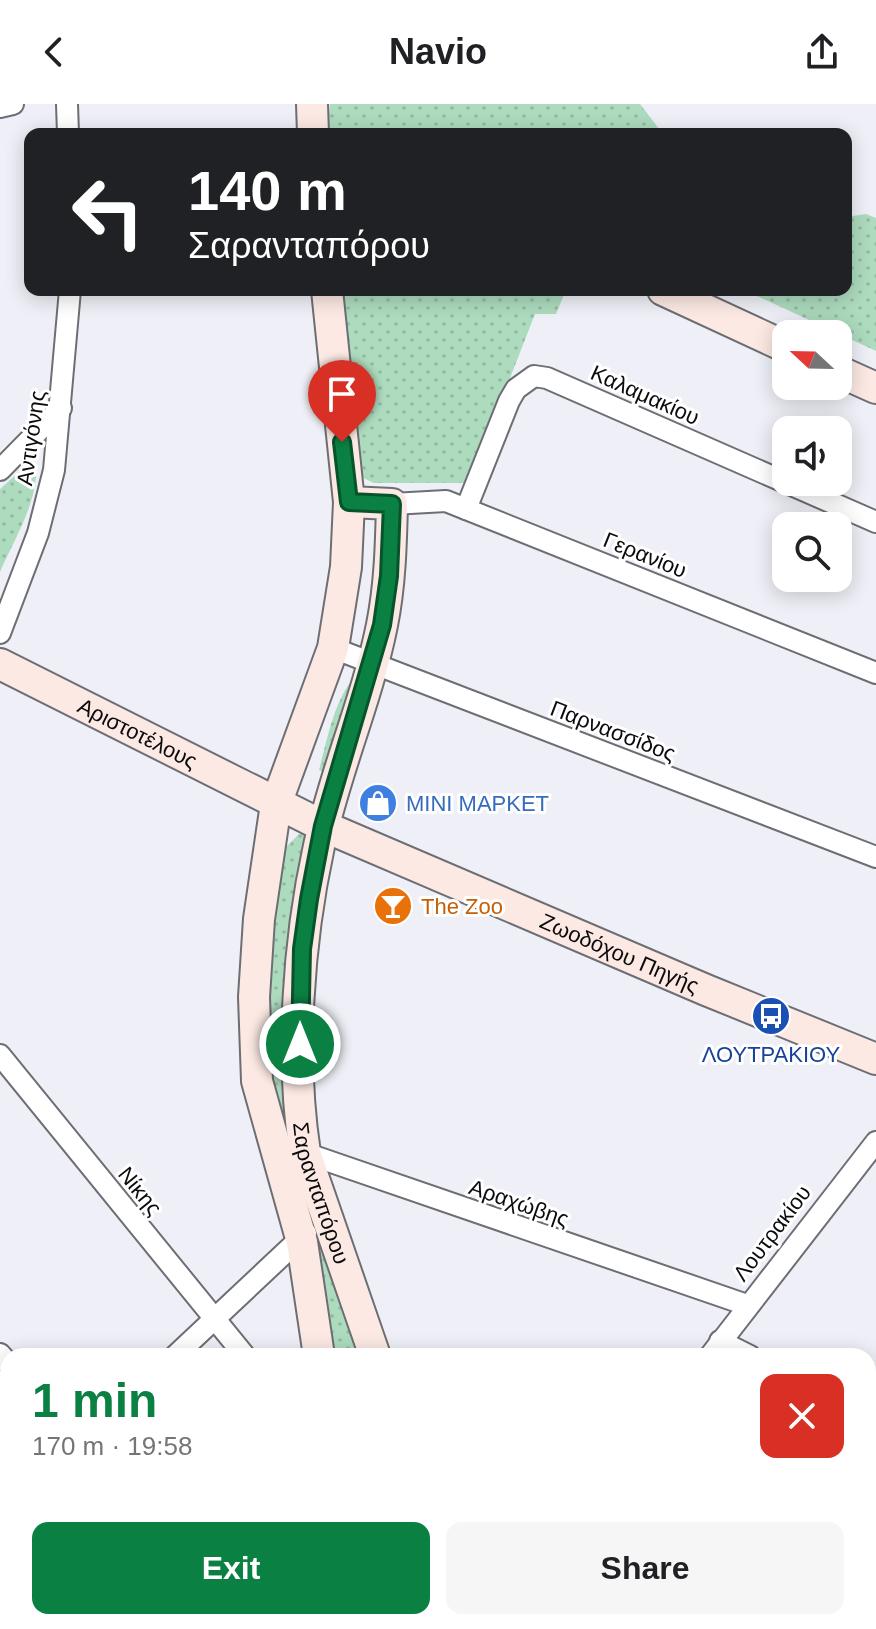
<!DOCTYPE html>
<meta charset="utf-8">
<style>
:root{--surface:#fff;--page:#f6f6f6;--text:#202124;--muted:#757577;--accent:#0b8043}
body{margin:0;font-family:Helvetica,sans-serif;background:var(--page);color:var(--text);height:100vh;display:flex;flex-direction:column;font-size:30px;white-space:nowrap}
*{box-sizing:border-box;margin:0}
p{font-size:26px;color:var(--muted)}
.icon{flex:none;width:44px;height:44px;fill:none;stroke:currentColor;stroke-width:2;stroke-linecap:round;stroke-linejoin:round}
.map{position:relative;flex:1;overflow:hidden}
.sheet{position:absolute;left:0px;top:1244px;width:876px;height:282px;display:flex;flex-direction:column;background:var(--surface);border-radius:24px 24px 0 0;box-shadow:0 4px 20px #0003}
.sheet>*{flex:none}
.top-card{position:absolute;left:24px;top:24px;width:828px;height:168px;border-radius:16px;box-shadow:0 4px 20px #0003;background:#202124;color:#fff;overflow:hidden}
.needle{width:52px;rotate:292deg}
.tools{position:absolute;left:772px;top:216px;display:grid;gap:16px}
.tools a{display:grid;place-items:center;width:80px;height:80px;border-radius:16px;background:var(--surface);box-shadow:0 4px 20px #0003;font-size:40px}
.pin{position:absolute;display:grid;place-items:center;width:68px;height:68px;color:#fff;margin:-82px -34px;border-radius:50% 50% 50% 0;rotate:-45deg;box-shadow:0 0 8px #0007}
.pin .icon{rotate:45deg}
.me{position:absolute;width:88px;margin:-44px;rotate:0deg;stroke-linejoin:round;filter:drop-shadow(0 0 6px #0008)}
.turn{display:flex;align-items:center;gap:28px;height:168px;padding:0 32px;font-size:36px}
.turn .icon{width:104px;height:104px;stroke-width:2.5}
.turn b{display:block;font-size:56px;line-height:68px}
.round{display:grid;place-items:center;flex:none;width:84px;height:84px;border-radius:16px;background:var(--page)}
.head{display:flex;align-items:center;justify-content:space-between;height:136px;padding:0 32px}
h1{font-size:48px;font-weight:800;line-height:60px;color:var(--accent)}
.action{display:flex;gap:16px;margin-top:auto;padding:16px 32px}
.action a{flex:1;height:92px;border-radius:16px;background:var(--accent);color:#fff;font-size:32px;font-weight:800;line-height:92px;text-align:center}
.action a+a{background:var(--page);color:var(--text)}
header{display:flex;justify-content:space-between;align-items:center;height:104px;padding:0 32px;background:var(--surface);font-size:36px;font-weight:800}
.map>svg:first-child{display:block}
</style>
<header><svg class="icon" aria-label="back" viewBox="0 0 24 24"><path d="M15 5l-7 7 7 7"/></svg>Navio<svg class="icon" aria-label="share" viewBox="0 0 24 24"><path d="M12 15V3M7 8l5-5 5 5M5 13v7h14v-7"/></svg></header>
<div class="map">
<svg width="876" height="1525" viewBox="0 0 876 1525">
<defs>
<pattern id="green-dots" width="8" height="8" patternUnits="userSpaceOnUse" patternTransform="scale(2)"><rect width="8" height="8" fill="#addbbe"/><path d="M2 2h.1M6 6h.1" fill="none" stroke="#94bba2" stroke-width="1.8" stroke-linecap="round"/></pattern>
</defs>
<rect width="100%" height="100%" fill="#eff0f7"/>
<g fill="url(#green-dots)">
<path d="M330,0H640L663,30H327Z"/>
<path d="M866,110L876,114V247L744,186H846V113Z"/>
<path d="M338,186H566L556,210H535L469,379H374L359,372Z"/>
<path d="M31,357L36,362C38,399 14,435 0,468V385Z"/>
<path d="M357,570L326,669L319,666C328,633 334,595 357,570Z"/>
<path d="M299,730H308L290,1030L284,1031L261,926L274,784L286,743Z"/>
<path d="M317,1138L325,1147L357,1252H329Z"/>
</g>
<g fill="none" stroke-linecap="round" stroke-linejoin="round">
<defs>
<g id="street">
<path d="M67,0L68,30"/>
<path d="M0,3L13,0"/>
<path d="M0,366L61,304"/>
<path d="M392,400L446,397L876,569"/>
<path d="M466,405L509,297L516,285L534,272L547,274L876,418"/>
<path d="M0,529L38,429L54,366L70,186"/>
<path d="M333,544L876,753"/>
<path d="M0,951L245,1252"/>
<path d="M297,1049H305L747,1201"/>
<path d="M720,1237L750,1252"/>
<path d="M0,1250L8,1259"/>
<path d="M175,1252L306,1129"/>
<path d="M710,1252L876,1038"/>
<path d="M868,1309L876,1313"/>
<path d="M0,1433L8,1424"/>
<path d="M868,1488L876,1483"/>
<path d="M413,1518L420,1525"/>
<path d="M847,1518L851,1525"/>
<path d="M510,1525L515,1518"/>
<path d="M817,1525L826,1518"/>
</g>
<g id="secondary">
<path d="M312,0L313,30"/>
<path d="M663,186L786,243"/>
<path d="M838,267L876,284"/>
<path id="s1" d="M349,398L392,400C391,441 390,481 382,521C367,596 335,667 319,742C298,838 290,952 305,1049L375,1252"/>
<path id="s2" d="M0,560L323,722L706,886L876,955"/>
<path d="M319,1252L302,1138L257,977L254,893L259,815L276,700L333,544L346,463L349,398L327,186"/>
<path d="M0,1465L8,1471"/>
<path d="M64,1518L73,1525"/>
<path d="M196,1525L203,1518"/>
<path d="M277,1525L286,1518"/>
</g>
</defs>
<use href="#street" stroke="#6d6e74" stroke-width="24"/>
<use href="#secondary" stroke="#6d6e74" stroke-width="34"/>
<use href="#street" stroke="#fff" stroke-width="20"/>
<use href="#secondary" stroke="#fce9e3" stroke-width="30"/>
</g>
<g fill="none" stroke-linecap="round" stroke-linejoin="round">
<defs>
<path id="route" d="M300,940L302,845L309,795L323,722L382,521L389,472L392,400L349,398L342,338"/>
</defs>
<use href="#route" stroke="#07532c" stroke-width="20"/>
<use href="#route" stroke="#0b8043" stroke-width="14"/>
</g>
<defs>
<symbol id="shop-disc" viewBox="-11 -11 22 22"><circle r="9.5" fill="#3f7fe0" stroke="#fff"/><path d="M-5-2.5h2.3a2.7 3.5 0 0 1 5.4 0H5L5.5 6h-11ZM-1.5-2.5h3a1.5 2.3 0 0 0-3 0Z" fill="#fff"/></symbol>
<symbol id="bar-disc" viewBox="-11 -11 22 22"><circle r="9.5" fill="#e8710a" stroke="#fff"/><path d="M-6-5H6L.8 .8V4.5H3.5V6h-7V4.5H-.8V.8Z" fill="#fff"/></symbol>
<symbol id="bus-disc" viewBox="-11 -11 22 22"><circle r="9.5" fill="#1a4fb4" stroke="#fff"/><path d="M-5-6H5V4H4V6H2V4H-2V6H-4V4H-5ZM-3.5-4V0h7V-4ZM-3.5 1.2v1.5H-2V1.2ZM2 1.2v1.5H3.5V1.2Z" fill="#fff"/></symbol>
</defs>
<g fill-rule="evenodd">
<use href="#shop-disc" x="356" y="677" width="44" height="44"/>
<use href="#bar-disc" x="371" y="780" width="44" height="44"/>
<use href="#bus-disc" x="749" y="890" width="44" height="44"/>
</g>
<g text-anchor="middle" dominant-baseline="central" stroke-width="6" stroke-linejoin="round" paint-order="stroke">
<g font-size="22" fill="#0b0b0d" stroke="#fff">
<text transform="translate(645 291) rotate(24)">Καλαμακίου</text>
<text transform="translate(31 334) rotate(-82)">Αντιγόνης</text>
<text transform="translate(645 451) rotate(22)">Γερανίου</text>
<text transform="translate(613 627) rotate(21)">Παρνασσίδος</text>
<text stroke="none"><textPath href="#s2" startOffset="154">Αριστοτέλους</textPath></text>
<text stroke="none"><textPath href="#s2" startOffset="684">Ζωοδόχου Πηγής</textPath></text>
<text transform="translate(140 1087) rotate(51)">Νίκης</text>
<text stroke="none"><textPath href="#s1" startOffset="746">Σαρανταπόρου</textPath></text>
<text transform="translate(519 1099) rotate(19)">Αραχώβης</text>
<text transform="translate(772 1129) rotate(-53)">Λουτρακίου</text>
</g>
<g font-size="22" fill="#366cbe" stroke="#fff" text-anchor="start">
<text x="406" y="699">ΜΙΝΙ ΜΑΡΚΕΤ</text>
</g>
<g font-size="22" fill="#c56008" stroke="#fff" text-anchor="start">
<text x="421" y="802">The Zoo</text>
</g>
<g font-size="22" fill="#164399" stroke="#fff">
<text x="771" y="950">ΛΟΥΤΡΑΚΙΟΥ</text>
</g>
</g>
</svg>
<div class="tools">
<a><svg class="needle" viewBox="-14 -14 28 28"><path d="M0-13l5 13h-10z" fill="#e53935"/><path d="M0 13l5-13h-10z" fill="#757577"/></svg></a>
<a><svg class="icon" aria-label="sound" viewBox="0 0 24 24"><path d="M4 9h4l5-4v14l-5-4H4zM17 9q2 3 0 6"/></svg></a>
<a><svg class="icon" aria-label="search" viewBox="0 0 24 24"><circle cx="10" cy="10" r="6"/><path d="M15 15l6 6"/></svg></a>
</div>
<div class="pin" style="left:342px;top:338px;background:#d93025"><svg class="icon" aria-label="arrive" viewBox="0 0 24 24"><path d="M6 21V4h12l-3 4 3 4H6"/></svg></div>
<svg class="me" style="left:300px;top:940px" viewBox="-20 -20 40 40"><circle r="17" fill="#0b8043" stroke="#fff" stroke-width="3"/><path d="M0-11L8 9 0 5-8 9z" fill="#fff"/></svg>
<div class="top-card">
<div class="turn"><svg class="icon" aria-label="left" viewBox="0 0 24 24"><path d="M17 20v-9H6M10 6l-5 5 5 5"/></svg><div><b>140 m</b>Σαρανταπόρου</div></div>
</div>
<section class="sheet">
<div class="head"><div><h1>1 min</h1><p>170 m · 19:58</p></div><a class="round" style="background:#d93025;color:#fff"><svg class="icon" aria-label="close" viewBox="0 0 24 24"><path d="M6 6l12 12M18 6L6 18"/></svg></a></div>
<div class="action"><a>Exit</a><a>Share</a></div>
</section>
</div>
